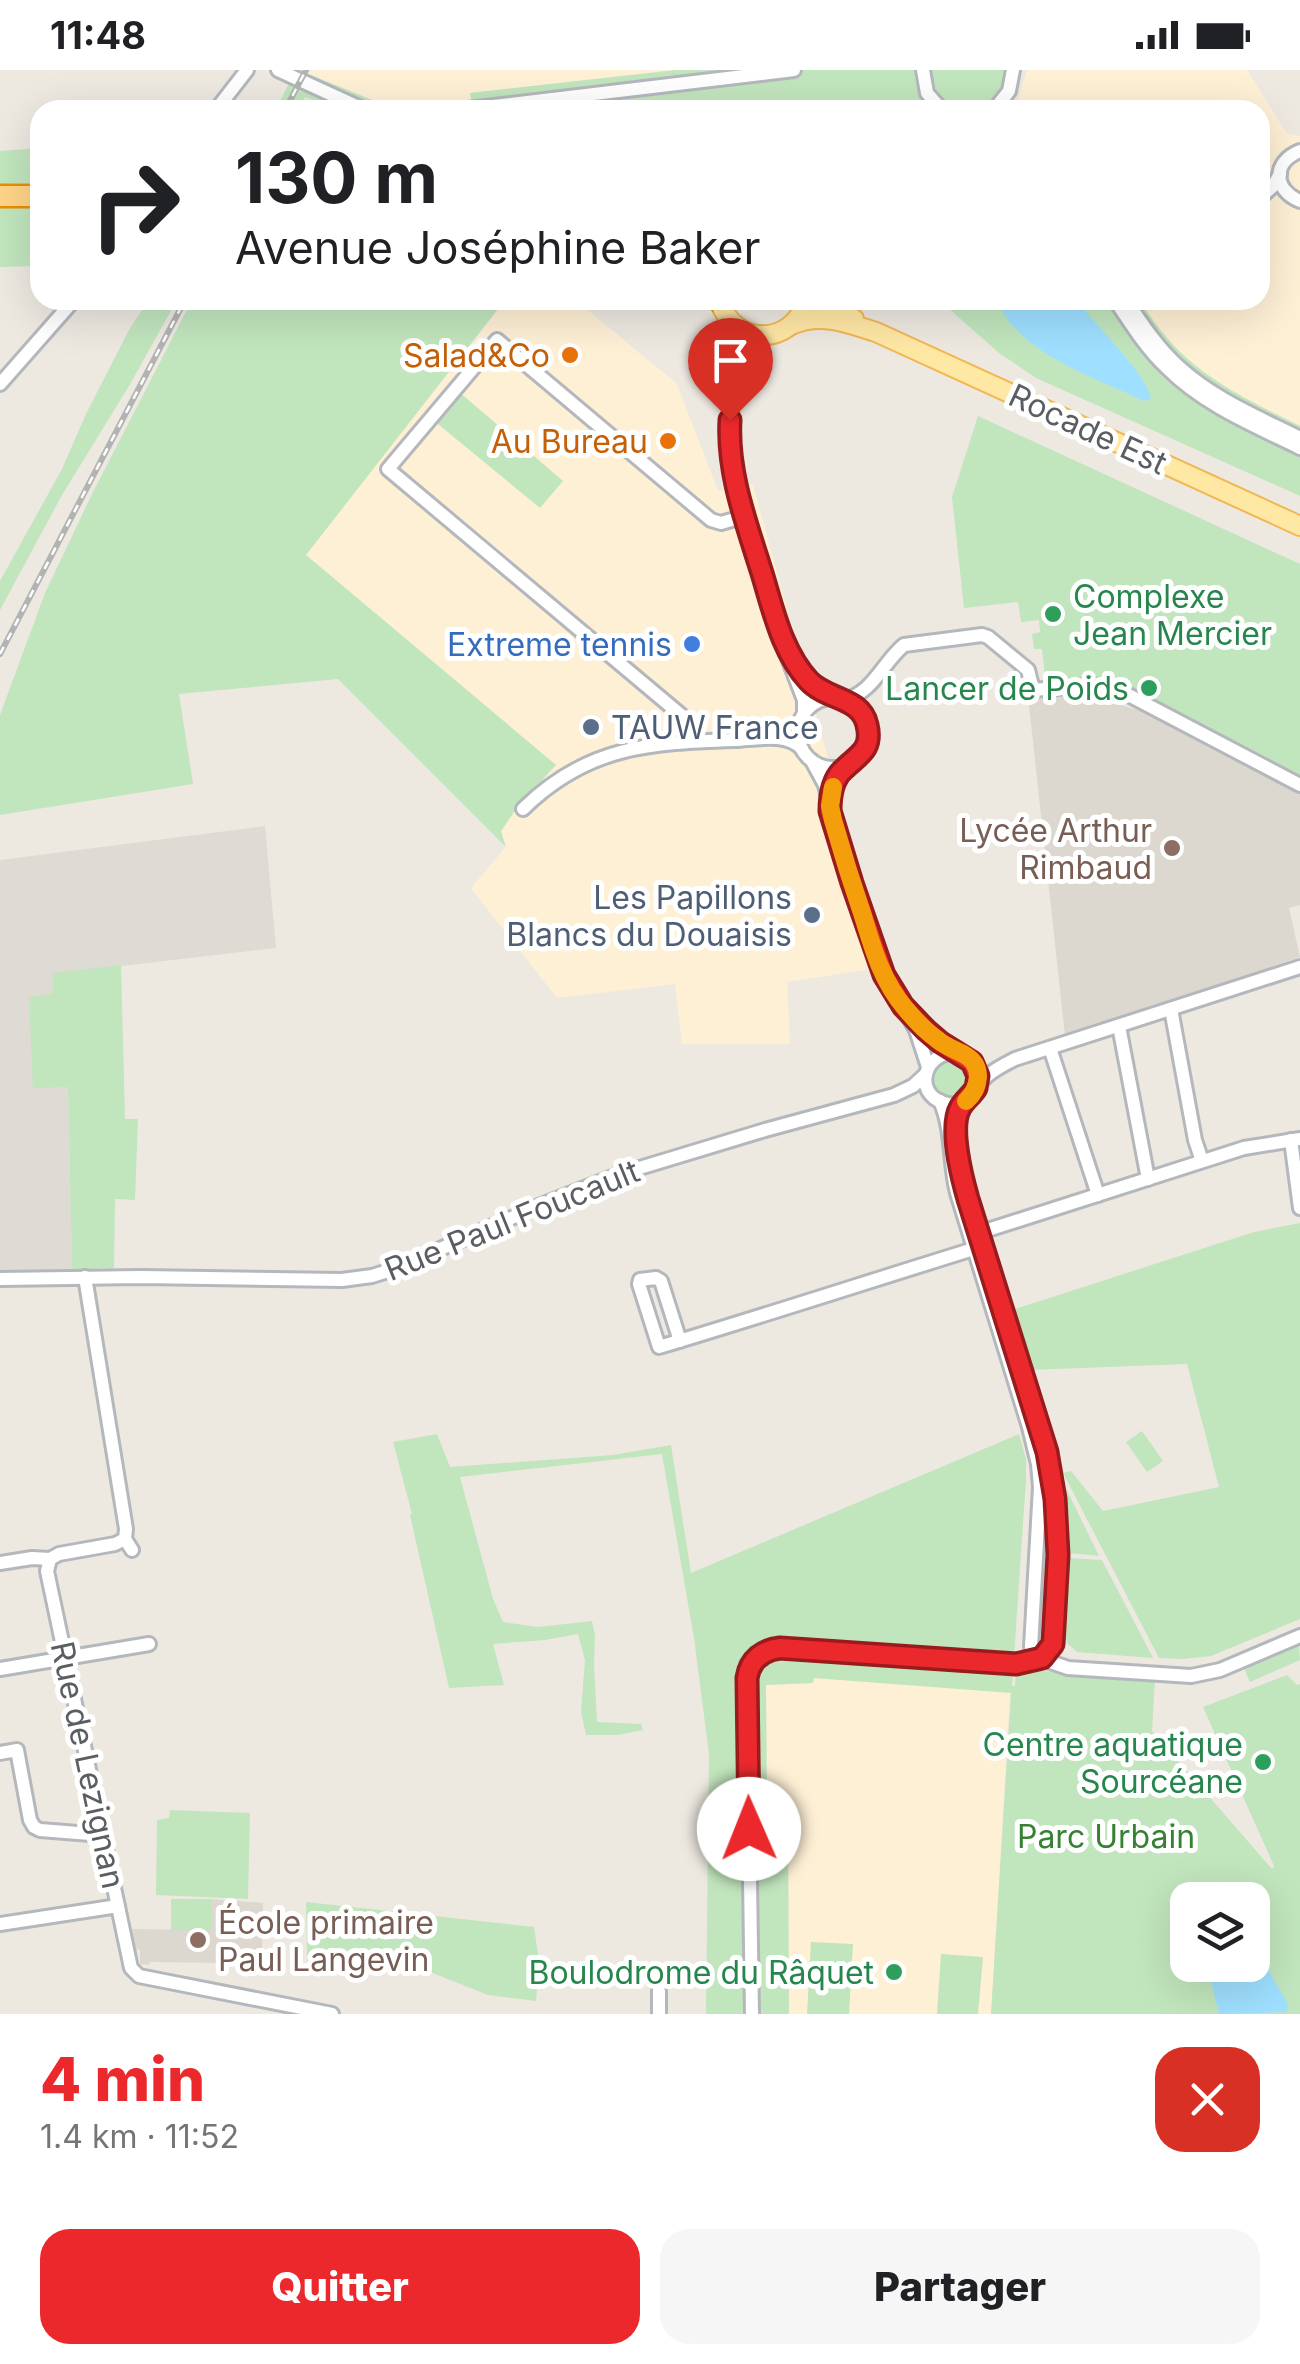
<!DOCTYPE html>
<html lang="fr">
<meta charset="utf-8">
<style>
:root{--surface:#fff;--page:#f6f6f6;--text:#202124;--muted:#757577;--accent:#eb292d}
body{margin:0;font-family:Inter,sans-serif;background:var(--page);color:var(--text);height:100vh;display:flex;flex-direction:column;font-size:38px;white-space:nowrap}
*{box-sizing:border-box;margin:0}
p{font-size:32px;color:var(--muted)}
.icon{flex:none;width:55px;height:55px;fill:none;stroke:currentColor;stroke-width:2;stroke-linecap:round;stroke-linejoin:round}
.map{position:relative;height:1944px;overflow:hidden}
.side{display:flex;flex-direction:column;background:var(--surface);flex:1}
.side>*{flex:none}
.banner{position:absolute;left:30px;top:30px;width:1240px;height:210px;border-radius:30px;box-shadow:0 10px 40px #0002;background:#fff;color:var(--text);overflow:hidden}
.tools{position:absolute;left:1170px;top:1812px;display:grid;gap:20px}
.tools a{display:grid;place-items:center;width:100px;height:100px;border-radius:20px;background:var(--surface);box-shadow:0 10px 40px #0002;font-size:50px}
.pin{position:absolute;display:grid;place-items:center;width:85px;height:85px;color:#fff;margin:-102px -42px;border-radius:50% 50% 50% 0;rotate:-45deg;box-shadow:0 0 10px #0007}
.pin .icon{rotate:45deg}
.me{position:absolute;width:110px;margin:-55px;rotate:359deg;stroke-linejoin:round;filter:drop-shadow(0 0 8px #0008)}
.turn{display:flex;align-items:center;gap:35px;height:210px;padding:0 40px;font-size:45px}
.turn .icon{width:130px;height:130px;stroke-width:2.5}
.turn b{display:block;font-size:70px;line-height:85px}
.round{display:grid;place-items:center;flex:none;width:105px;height:105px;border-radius:30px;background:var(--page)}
.overview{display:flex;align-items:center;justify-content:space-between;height:170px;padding:0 40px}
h1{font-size:60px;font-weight:800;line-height:75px;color:var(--accent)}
.cta{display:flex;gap:20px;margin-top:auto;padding:20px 40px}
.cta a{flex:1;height:115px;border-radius:30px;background:var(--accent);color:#fff;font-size:40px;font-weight:800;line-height:115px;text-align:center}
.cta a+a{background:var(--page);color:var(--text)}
.status{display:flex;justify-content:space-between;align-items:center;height:70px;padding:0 50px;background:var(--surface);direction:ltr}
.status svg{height:28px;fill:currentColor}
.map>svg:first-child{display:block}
</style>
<div class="status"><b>11:48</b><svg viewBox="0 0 49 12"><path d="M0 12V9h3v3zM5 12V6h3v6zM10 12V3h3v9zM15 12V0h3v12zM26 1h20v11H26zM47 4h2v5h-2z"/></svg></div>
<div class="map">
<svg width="1300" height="1944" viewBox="0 0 1300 1944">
<rect width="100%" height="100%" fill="#ede9e1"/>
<g fill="#fef0d5">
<path d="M311,0H676L471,23L473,40H397L308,4Z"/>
<path d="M1027,0H1247L1287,64L1300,66V356L1241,327L1201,302L1177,280L1145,240L1142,230H1260V40H1019V27Z"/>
<path d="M505,230H574L578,232L677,314L718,421L753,415L885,897L787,912L790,974H682L675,914L557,928L471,818L505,778L501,761L518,736L556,695L306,485Z"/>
<path d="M814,1608L1010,1622L991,1944H789L788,1756L767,1754L766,1615L813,1613Z"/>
</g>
<path fill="#dedbd5" d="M265,756L276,878L53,904L52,924L68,1016L72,1200L0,1203V790Z"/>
<g fill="#ddd8cf">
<path d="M1044,625L1078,627L1118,634L1157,646L1300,722V835L1289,838L1300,887L1065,966L1028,626Z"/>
<path d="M211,1829L263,1833L262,1881H235L234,1895H224L223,1893L150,1892L149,1895L140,1894V1880L136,1879L132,1859L210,1860Z"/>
</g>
<g fill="#c1e5bd" fill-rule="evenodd">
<path d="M676,0H917L919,26L932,40H473L470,23Z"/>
<path d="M931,0H1005C1003,52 933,52 931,0Z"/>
<path d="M308,4L397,40H341L305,27L299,40H276L289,13L302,19Z"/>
<path d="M40,78V113L0,114V81Z"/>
<path d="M0,136H40V196L0,197Z"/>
<path d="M149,230H177L129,316L62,425L0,540V511L62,399L86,344L130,258Z"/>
<path d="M192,230H505L306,485L556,695L518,736L501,761L506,777L338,609L179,624L193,714L0,745V645L45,523L93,422Z"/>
<path d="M939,230H1142C1146,243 1155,252 1163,263C1199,308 1250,331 1300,356V426L1036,308L999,283Z"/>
<path d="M458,321L563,411L540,438L433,350Z"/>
<path d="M978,346L1300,494V710L1131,621L1046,614L1042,579H1034L1032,564L1040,562L1039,550L1021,552L1018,532L964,538L952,427Z"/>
<path d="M121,895L125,1049H138L135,1130L115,1129L114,1198L72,1200L68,1017L33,1018L29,927L52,924L53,903Z"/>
<circle cx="952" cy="1008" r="20"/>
<path d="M1300,1153V1549L1211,1586L1183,1589L1159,1588L1063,1403L1071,1401L1103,1441L1219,1417L1187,1294L1029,1300L1012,1240L1254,1162Z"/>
<path d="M1142,1361L1163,1391L1147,1402L1126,1372Z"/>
<path d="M437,1364L450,1397L613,1385L671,1375L691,1503L1019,1364L1026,1389V1410L1012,1616H1015L1016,1599L1155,1609L1152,1661L1272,1799L1274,1796L1203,1637L1287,1605L1297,1615L1300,1614V1944H991L1011,1623L814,1608L813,1613L766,1615L767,1753L788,1756L789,1944H706L709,1684L694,1568L662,1384L460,1407L493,1529L503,1552L538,1557L592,1551L595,1565L594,1595L597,1652L641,1654L643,1660L618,1665H586L581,1641L585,1590L578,1564L545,1570L493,1574L504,1615L449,1618L410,1445L412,1444L393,1372ZM1188,1830H1252V1895H1188Z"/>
<path d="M1059,1404L1099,1486L1069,1483L1068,1465Z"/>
<path d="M1043,1487L1055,1488L1049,1570L1037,1569Z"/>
<path d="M1068,1488L1102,1490L1153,1588L1077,1582L1068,1574L1064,1563Z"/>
<path d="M1299,1574L1300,1590L1250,1612L1243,1596Z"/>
<path d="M170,1740L250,1743L248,1829L156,1825L157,1750L169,1748Z"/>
<rect x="171" y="1829" width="40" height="31"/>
<path d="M306,1832L534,1857L539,1891L536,1931L488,1925L425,1900L307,1894Z"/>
<path d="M811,1872L853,1874L849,1944H807Z"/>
<path d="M941,1884L983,1887L978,1944H937Z"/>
</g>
<g fill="#9fdfff">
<path d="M996,230H1076C1095,254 1145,303 1151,328L1147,331L1142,330C1092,306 1021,285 996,230Z"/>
<path d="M1253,1874L1288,1934L1287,1942L1219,1944L1207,1895H1252Z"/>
</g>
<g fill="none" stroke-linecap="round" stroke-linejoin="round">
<defs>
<g id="minor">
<path d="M278,0L365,40"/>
<path d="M923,0L927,23L942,40"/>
<path d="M216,40L247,0"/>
<path d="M460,40L794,0"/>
<path d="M994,40L1009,21L1013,0"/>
<path d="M1300,81C1272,92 1273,120 1300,131"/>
<path d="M1260,128L1273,116L1280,104"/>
<path d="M1115,230C1131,254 1146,278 1167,298C1204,335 1253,355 1300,378"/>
<path d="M1126,230C1142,254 1158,278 1179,297C1214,329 1258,347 1300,368"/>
<path d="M728,250L732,263L735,285L730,360L733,398L783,575L804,630V643"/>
<path d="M738,305L749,282L767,266"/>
<path d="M0,314L74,230"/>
<path d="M795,592L809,611L835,628"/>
<circle cx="833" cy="663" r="35"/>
<path d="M843,630C873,624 882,593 904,575L982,565L988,567L1028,600L1033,620L1091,615L1117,619L1300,715"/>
<path d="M696,671L689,654L681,645L388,399L497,270L711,450L721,453L745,446"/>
<path d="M812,691L825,715L841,780L878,894L916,960L928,997"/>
<path d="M523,739C588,675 651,673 736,670C756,669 787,662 802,679"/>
<path d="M1171,939L1195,1070L1202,1091"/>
<path d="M915,949C922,957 930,965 939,971C958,986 981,985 977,1016"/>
<path d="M1119,956L1148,1109"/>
<path d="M1050,978L1098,1125"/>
<path d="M958,983C924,980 912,1023 944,1033C967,1041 973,1018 987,1006C995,999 1005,994 1015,989L1300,897"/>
<path d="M940,1031C953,1059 949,1093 957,1123L1029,1357L1038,1394L1040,1417L1031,1577L1042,1589L1068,1598L1191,1606L1220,1600L1300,1566"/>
<path d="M963,1032L958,1043L956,1056L963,1112L1044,1374L1053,1417L1057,1485L1053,1574L1042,1589"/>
<path d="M1291,1070L1300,1138"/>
<path d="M972,1165L1244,1078L1300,1069"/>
<path d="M85,1207L126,1459L125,1469L132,1480"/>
<path d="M0,1209L141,1207L342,1210L372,1206L394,1199L539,1136L623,1103L765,1060L894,1025L913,1016L926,1004"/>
<path d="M680,1271L661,1211L656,1208L640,1210L639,1214L659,1277C766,1245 873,1210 980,1177"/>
<path d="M50,1489L47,1501L131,1898L139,1906L332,1944"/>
<path d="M0,1493L32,1488L50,1489L59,1484L115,1474L125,1469"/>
<path d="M0,1599L149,1574"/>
<path d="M0,1683L17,1680L30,1750L34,1757L40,1760L103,1765"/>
<path d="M0,1854L118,1836"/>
<path d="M659,1944V1921"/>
<path d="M752,1944L747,1607C751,1589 762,1580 780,1578L1016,1594L1042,1589"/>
</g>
<g id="major">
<path d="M719,230C734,277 792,277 807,230"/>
<path d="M822,230L854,249"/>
<path d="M794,254C822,242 849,254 876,262L1300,456"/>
</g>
<g id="highway">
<path d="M0,126H40"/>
<path d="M718,230L719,231"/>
</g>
</defs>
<use href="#minor" stroke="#b4b8bc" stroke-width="18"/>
<use href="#major" stroke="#f2b754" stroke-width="22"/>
<use href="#highway" stroke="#ee8c00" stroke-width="25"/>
<use href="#minor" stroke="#fff" stroke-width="12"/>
<use href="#major" stroke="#ffe7a4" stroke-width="18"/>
<use href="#highway" stroke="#fed487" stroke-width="20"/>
<defs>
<g id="rail">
<path d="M285,40L306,0"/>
<path d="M0,584L185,230"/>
</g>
</defs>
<use href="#rail" stroke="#b2b3b3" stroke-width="6"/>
<use href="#rail" stroke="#fff" stroke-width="2.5" stroke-dasharray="8" stroke-linecap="butt"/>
</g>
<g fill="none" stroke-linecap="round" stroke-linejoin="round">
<defs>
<path id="route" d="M730,350C727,402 746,452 761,500C773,538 781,581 809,611C827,630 861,627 867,655C873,680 858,685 844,699C832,709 830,726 830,741L852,813L884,905L903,936L926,960L940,972L972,992L978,1006L976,1018C971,1026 964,1030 960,1038C949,1058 962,1108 968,1129L1047,1382L1055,1429L1058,1485L1053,1574L1042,1588L1016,1594L780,1578C763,1580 750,1589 747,1608L749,1759"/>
</defs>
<use href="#route" stroke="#991b1d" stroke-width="25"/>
<use href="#route" stroke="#eb292d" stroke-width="18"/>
<path stroke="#f59e0b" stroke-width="18" d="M833,717L830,736L833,750C842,782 852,814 863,846C873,879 882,911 905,938C914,949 925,961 938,970C946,977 956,980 965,985C984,996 980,1018 966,1031"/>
</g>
<g fill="#e8710a" stroke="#fff" stroke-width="4">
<circle cx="570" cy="285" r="10"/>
<circle cx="668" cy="371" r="10"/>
</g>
<g fill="#2e9e5b" stroke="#fff" stroke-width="4">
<circle cx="1053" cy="544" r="10"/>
<circle cx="1149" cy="618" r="10"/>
<circle cx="1263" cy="1692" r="10"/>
<circle cx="894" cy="1902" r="10"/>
</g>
<circle fill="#3f7fe0" stroke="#fff" stroke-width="4" cx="692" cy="574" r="10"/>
<g fill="#5c6f8a" stroke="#fff" stroke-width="4">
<circle cx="591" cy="657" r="10"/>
<circle cx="812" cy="845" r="10"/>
</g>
<g fill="#8d6e63" stroke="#fff" stroke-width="4">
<circle cx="1172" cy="778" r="10"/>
<circle cx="198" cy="1870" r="10"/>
</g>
<g text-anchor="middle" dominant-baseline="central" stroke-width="10" stroke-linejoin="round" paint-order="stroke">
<g font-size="32" fill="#c56008" stroke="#fff" text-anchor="end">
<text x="550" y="285">Salad&amp;Co</text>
<text x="648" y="371">Au Bureau</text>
</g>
<g font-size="32" fill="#5a5e62" stroke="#fff">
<text transform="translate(1088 359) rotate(25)">Rocade Est</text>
<text transform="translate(512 1150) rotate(-22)">Rue Paul Foucault</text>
<text transform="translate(88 1695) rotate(78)">Rue de Lezignan</text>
</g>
<g font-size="32" fill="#27864d" stroke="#fff" text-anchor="end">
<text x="1073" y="526" text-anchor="start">Complexe<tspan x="1073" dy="37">Jean Mercier</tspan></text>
<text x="1129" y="618">Lancer de Poids</text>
<text x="1243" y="1674">Centre aquatique<tspan x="1243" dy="37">Sourcéane</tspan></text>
<text x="874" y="1902">Boulodrome du Râquet</text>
</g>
<g font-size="32" fill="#366cbe" stroke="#fff" text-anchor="end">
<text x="672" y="574">Extreme tennis</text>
</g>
<g font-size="32" fill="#4e5e75" stroke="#fff" text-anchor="start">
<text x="611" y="657">TAUW France</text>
<text x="792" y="827" text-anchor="end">Les Papillons<tspan x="792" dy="37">Blancs du Douaisis</tspan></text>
</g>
<g font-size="32" fill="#785e54" stroke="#fff" text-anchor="end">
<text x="1152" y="760">Lycée Arthur<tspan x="1152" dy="37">Rimbaud</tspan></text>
<text x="218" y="1852" text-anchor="start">École primaire<tspan x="218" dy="37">Paul Langevin</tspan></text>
</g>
<g font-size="32" fill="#368132" stroke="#fff">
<text x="1106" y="1766">Parc Urbain</text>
</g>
</g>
</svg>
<div class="tools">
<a><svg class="icon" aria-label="layers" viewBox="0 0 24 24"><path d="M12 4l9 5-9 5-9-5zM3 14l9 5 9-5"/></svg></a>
</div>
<div class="pin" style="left:730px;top:350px;background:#d93025"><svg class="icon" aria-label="arrive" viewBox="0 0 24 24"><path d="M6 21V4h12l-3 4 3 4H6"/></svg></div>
<svg class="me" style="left:749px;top:1759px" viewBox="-20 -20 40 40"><circle r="19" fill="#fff"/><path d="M0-13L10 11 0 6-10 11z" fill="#eb292d"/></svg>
<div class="banner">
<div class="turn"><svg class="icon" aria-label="right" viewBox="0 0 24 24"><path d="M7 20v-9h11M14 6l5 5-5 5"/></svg><div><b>130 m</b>Avenue Joséphine Baker</div></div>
</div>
</div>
<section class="side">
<div class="overview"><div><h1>4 min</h1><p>1.4 km · 11:52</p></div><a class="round" style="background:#d93025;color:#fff"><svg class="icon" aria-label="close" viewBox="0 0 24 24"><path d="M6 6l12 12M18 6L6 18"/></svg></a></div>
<div class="cta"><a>Quitter</a><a>Partager</a></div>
</section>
